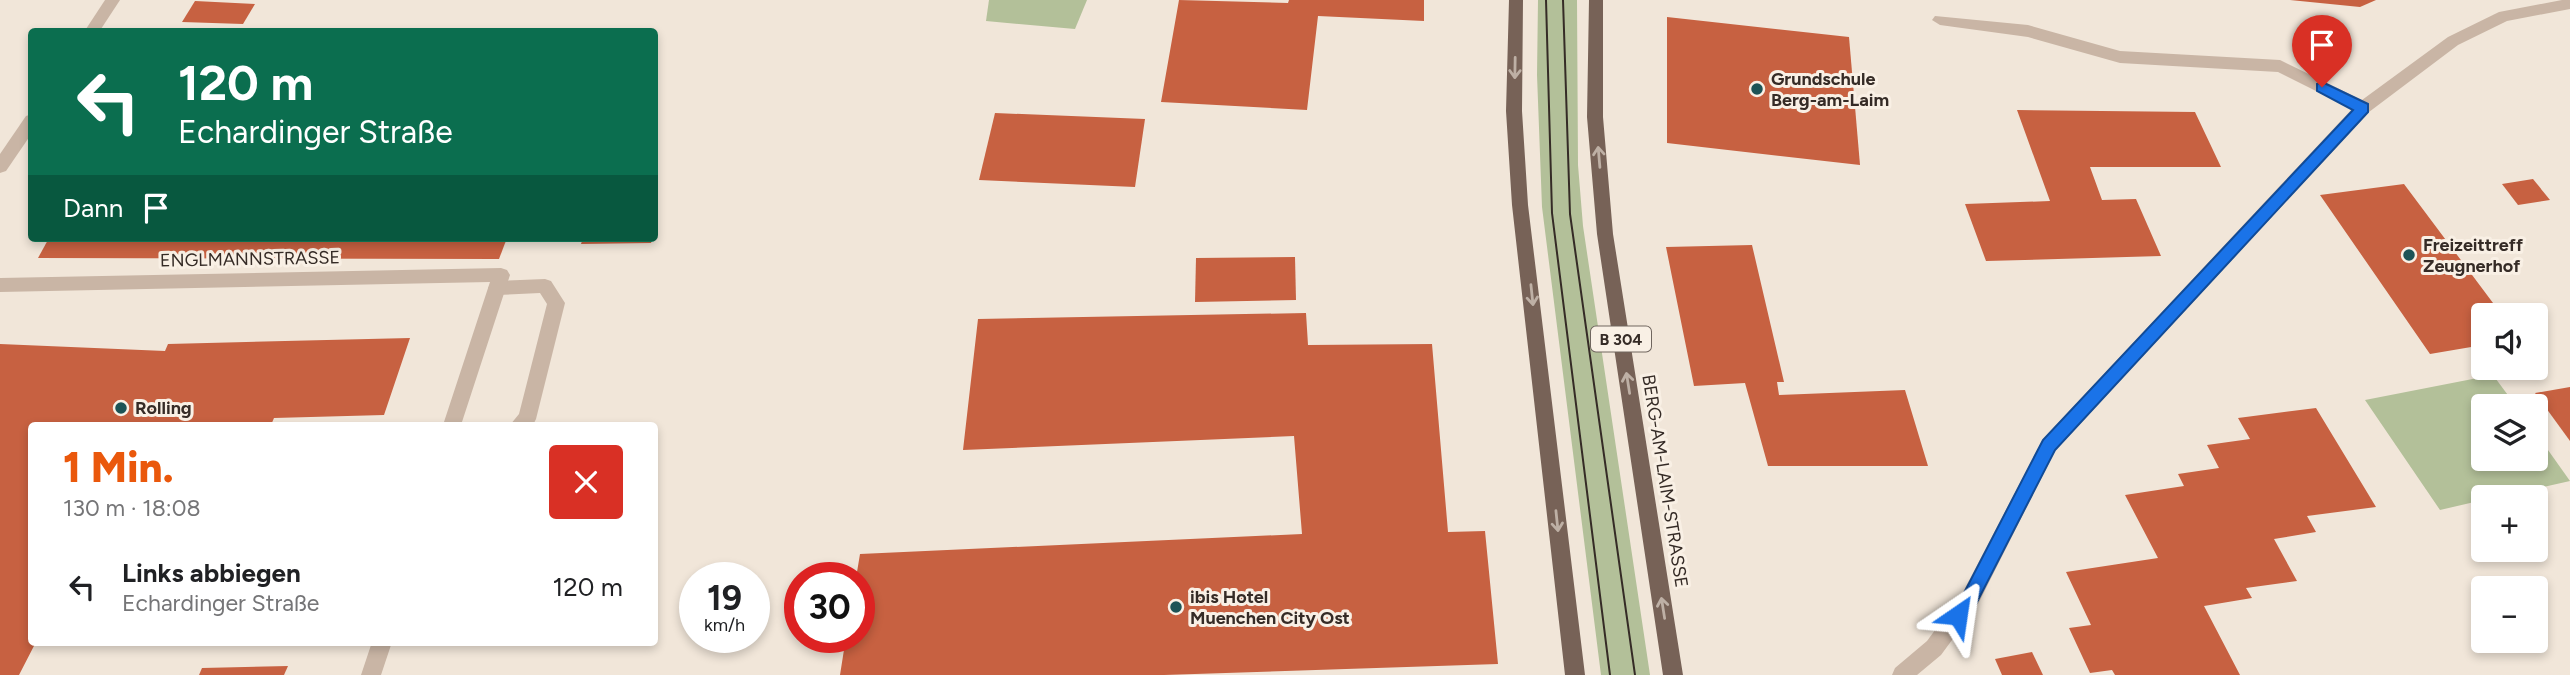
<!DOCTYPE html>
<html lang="de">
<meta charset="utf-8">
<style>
:root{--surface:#fff;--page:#f6f6f6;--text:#202124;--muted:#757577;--accent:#ea580c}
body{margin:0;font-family:Figtree,sans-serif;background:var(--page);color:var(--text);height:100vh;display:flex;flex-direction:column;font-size:26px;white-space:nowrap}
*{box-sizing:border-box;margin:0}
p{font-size:23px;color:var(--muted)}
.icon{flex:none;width:38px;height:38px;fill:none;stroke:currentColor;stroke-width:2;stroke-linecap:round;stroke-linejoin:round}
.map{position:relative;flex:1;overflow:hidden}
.sheet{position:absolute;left:28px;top:422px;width:630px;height:224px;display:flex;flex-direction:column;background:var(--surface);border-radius:7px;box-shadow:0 4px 10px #0003}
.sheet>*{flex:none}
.hud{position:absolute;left:28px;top:28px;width:630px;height:214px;border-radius:7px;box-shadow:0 4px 10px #0003;background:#0b6e4f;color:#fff;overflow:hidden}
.fabs{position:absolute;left:2471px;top:303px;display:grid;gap:14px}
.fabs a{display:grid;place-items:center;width:77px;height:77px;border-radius:7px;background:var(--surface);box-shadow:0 4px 10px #0003;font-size:35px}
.speed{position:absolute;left:679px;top:562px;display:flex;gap:14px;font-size:35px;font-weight:700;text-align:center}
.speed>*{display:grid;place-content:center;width:91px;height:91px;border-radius:50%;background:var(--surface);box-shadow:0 4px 10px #0003;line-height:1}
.speed small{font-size:18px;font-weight:400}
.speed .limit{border:10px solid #d22;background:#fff;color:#111}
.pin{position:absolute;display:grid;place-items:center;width:60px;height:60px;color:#fff;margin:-72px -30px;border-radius:50% 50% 50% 0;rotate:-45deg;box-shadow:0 0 7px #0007}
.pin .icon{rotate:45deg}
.me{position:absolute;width:77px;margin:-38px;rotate:32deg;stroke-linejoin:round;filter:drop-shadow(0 0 5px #0008)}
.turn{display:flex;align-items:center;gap:24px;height:147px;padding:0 35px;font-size:32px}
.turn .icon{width:91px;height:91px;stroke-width:2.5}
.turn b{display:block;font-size:49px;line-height:60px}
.then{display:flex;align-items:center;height:66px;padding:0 35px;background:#0003;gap:14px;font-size:26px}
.round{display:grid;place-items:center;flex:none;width:74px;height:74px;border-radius:7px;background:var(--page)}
.summary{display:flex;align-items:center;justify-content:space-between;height:119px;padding:0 35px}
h1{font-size:42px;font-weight:800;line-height:52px;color:var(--accent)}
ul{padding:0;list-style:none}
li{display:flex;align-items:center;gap:21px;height:91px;padding:0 35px}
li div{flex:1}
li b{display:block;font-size:26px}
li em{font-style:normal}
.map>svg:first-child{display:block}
</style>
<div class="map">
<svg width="2570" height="675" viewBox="0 0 2570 675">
<rect width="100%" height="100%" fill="#f1e6d9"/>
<g fill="#b3c099">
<path d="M989,0H1087L1075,29L986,21Z"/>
<path d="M1538,0H1577L1578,165L1583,226L1650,675H1601L1542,207L1537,75Z"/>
<path d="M2493,375L2516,406H2483V458H2536V433L2570,481L2498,497H2483V500L2440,510L2365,400Z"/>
</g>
<g fill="#c76141">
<path d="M1179,0L1288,3L1289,0H1424V21L1318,16L1307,110L1161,102Z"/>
<path d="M2290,0H2376L2360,7Z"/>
<path d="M195,1L255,4L243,24L182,22Z"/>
<path d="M1667,17L1849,37L1860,165L1667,143Z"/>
<path d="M2017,110L2195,112L2221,167H2090L2102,200L2136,199L2161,256L1986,261L1965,204L2050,201Z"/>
<path d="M995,113L1145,119L1135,187L979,180Z"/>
<path d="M2533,179L2550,200L2518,205L2502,184Z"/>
<path d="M2404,184L2502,315H2483V345L2430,354L2320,195Z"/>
<path d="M49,238H507L499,259L38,258Z"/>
<path d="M583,238H653L651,243L581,244Z"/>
<path d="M1752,245L1784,382H1777L1779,395L1905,390L1928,466H1768L1745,383L1694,386L1666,247Z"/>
<path d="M1295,257L1296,300L1195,302L1196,258Z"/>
<path d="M1306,313L1308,345L1432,344L1448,532L1485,531L1498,664L1164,675H840L846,637H859V578H856L860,554L1302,534L1294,436L963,450L978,319Z"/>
<path d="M410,338L384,415L274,418L271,425H32V642H36L19,675H0V344L165,351L168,344Z"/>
<path d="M2570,387V441L2535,393Z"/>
<path d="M2316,408L2376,507L2307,516L2316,532L2274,539L2297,581L2246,588L2252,598L2204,606L2240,675H2115L2112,670L2090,673L2069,628L2091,625L2066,572L2158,558L2125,495L2184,486L2178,474L2219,468L2207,445L2250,439L2238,418Z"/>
<path d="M2032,652L2043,675H2002L1995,659Z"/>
<path d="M288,666L284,675H199L202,668Z"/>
</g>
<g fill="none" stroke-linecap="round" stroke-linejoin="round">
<path fill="#c9b5a5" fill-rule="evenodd" d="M545,279L551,281L565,303L536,419L533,425H510L519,414L547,304L540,293L497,295L491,293L488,288L491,283L497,281Z"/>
<g fill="#c9b5a5" fill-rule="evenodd">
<path d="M105,0H120L99,32H84Z"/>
<path d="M2562,0H2570V9L2507,21L2458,45L2369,112L2055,451L1977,606L1941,655L1917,675H1892L1895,668L1927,641L1963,592L2043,439L2352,109L2278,72L2120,63L2028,37L1940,25L1932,20L1935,16L2028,25L2120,51L2280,60L2362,100L2448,37L2499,12Z"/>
<path d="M32,114V133L6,171L0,173V154L26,116Z"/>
<path d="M501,268L507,270L510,275L461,425H443L490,282L0,292V278Z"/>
<path d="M372,642H392L381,675H361Z"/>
</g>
<g fill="#776257" fill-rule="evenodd">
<path d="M1509,0H1523L1522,111L1528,205L1585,675H1565L1512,205L1506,111Z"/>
<path d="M1589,0H1603V117L1613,234L1683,675H1663L1597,234L1587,117Z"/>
</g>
<g stroke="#352b26" stroke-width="2">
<path d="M1546,0L1552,213L1610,675"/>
<path d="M1563,0L1570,214L1635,675"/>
</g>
</g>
<defs><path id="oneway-shaft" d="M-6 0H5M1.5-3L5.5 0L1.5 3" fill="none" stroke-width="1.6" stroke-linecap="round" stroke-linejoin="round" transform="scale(1.75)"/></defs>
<g stroke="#beb0a5">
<use href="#oneway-shaft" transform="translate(1515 68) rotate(91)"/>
<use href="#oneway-shaft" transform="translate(1599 157) rotate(-95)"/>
<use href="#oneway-shaft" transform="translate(1532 295) rotate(84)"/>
<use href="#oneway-shaft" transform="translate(1628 383) rotate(-99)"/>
<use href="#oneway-shaft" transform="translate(1557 521) rotate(84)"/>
<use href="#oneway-shaft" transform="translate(1663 608) rotate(-99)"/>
</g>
<path fill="#1a73e8" stroke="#114b97" stroke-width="2" d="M2322,82L2368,104V112L2055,450L1976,604L1964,621L1958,623L1952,621L1949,615L1964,593L2043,440L2353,110L2317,91V84Z"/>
<g fill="#1c5356" stroke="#f9f0e5" stroke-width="2.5">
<circle cx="1757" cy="89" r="7"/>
<circle cx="2409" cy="255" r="7"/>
<circle cx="121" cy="408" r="7"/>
<circle cx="1176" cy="607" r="7"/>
</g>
<g text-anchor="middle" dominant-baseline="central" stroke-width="6" stroke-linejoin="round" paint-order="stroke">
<rect fill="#f9f0e5" stroke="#70665f" stroke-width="2" x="1591" y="326.5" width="60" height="25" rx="5"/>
<g font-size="16" font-weight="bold" fill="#352b26">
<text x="1621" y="339">B 304</text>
</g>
<g font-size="18" font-weight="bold" fill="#352b26" stroke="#f9f0e5" text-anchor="start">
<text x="1771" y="79">Grundschule<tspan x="1771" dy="21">Berg-am-Laim</tspan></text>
<text x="2423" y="245">Freizeittreff<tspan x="2423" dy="21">Zeugnerhof</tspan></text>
<text x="135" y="408">Rolling</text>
<text x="1190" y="597">ibis Hotel<tspan x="1190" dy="21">Muenchen City Ost</tspan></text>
</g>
<g font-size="18" fill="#352b26" stroke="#f9f0e5">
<text transform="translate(250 259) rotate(-1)">ENGLMANNSTRASSE</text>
<text transform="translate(1665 481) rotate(81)">BERG-AM-LAIM-STRASSE</text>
</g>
</g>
</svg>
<div class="fabs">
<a><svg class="icon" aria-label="sound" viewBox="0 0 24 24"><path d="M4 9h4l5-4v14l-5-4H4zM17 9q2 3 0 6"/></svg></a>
<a><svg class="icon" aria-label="layers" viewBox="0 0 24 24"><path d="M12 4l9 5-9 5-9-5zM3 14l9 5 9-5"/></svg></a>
<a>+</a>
<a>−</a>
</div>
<div class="speed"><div>19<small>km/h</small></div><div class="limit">30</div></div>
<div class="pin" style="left:2322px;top:87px;background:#d93025"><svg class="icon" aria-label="arrive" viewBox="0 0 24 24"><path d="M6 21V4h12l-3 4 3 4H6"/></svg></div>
<svg class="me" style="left:1958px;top:615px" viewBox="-20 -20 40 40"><path d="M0-17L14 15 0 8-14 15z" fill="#1a73e8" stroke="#fff" stroke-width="4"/></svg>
<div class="hud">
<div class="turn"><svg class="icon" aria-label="left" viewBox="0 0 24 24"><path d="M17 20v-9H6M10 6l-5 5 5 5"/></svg><div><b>120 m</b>Echardinger Straße</div></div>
<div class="then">Dann<svg class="icon" aria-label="arrive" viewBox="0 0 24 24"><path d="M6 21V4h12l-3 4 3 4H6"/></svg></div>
</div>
<section class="sheet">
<div class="summary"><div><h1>1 Min.</h1><p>130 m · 18:08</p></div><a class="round" style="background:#d93025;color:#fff"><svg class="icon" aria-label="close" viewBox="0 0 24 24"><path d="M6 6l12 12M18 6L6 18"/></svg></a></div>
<ul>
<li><svg class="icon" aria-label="left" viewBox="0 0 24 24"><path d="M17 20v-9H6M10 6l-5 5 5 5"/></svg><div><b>Links abbiegen</b><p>Echardinger Straße</p></div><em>120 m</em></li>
</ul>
</section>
</div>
